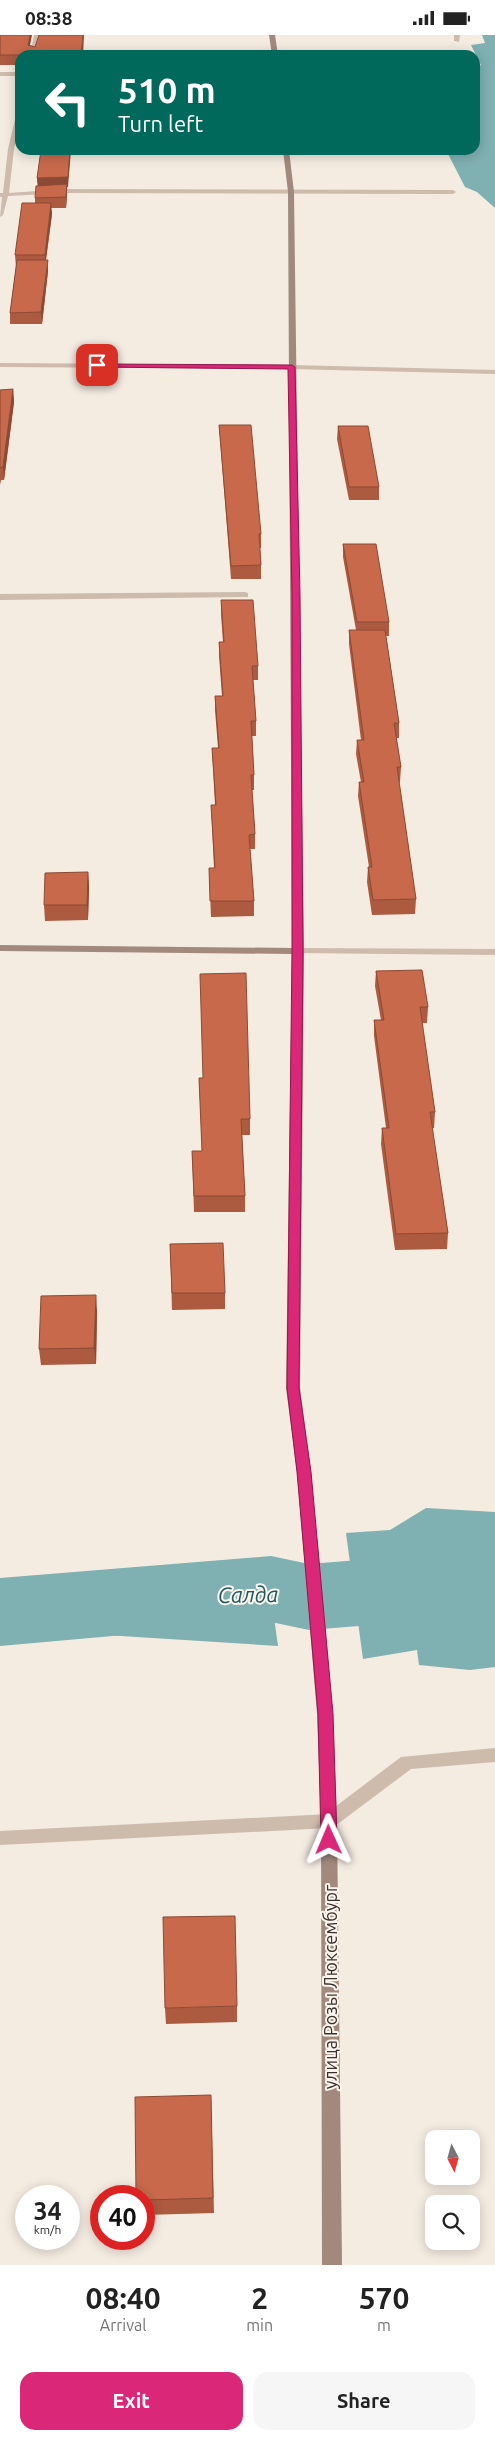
<!DOCTYPE html>
<meta charset="utf-8">
<style>
:root{--surface:#fff;--page:#f6f6f6;--text:#222;--muted:#767676;--accent:#db2777}
body{margin:0;font-family:Ubuntu,sans-serif;background:var(--page);color:var(--text);height:100vh;display:flex;flex-direction:column;font-size:19px;white-space:nowrap}
*{box-sizing:border-box;margin:0}
p{font-size:16px;color:var(--muted)}
.icon{flex:none;width:28px;height:28px;fill:none;stroke:currentColor;stroke-width:2;stroke-linecap:round;stroke-linejoin:round}
.map{position:relative;height:2230px;overflow:hidden}
.panel{display:flex;flex-direction:column;background:var(--surface);flex:1}
.panel>*{flex:none}
.banner{position:absolute;left:15px;top:15px;width:465px;height:105px;border-radius:15px;box-shadow:0 2px 12px #0003;background:#00695c;color:#fff;overflow:hidden}
.needle{width:32px;rotate:174deg}
.fabs{position:absolute;left:425px;top:2095px;display:grid;gap:10px}
.fabs a{display:grid;place-items:center;width:55px;height:55px;border-radius:10px;background:var(--surface);box-shadow:0 2px 12px #0003;font-size:25px}
.speed{position:absolute;left:15px;top:2150px;display:flex;gap:10px;font-size:25px;font-weight:700;text-align:center}
.speed>*{display:grid;place-content:center;width:65px;height:65px;border-radius:50%;background:var(--surface);box-shadow:0 2px 12px #0003;line-height:1}
.speed small{font-size:12px;font-weight:400}
.speed .limit{border:8px solid #d22;background:#fff;color:#111}
.pin{position:absolute;display:grid;place-items:center;width:42px;height:42px;color:#fff;margin:-21px;border-radius:10px;box-shadow:0 2px 8px #0006}
.me{position:absolute;width:55px;margin:-28px;rotate:359deg;stroke-linejoin:round;filter:drop-shadow(0 0 4px #0008)}
.turn{display:flex;align-items:center;gap:18px;height:105px;padding:0 20px;font-size:22px}
.turn .icon{width:65px;height:65px;stroke-width:2.5}
.turn b{display:block;font-size:35px;line-height:42px}
.eta{display:flex;justify-content:space-evenly;align-items:center;height:85px;text-align:center}
.eta b{font-size:30px;font-weight:700;line-height:35px}
.cta{display:flex;gap:10px;margin-top:auto;padding:10px 20px}
.cta a{flex:1;height:58px;border-radius:15px;background:var(--accent);color:#fff;font-size:20px;font-weight:700;line-height:58px;text-align:center}
.cta a+a{background:var(--page);color:var(--text)}
.status{display:flex;justify-content:space-between;align-items:center;height:35px;padding:0 25px;background:var(--surface);direction:ltr}
.status svg{height:14px;fill:currentColor}
.map>svg:first-child{display:block}
</style>
<div class="status"><b>08:38</b><svg viewBox="0 0 49 12"><path d="M0 12V9h3v3zM5 12V6h3v6zM10 12V3h3v9zM15 12V0h3v12zM26 1h20v11H26zM47 4h2v5h-2z"/></svg></div>
<div class="map">
<svg width="495" height="2230" viewBox="0 0 495 2230">
<rect width="100%" height="100%" fill="#f4ebe1"/>
<g fill="#7fb0b2">
<path d="M482,0H495V173L477,157L465,152L446,115H475V35L481,30L471,10L485,8Z"/>
<path d="M426,1473L495,1477V1632L470,1635L419,1630L417,1615L363,1624L346,1498L390,1495Z"/>
<path d="M267,1531L278,1611L105,1600L0,1607V1552Z"/>
</g>
<g fill="none" stroke-linecap="round" stroke-linejoin="round">
<path fill="#7fb0b2" fill-rule="evenodd" d="M495,1514V1580L309,1595L271,1587L0,1611V1543L271,1521L309,1529Z"/>
<path fill="#cdbbac" fill-rule="evenodd" d="M329,1779L335,1781L337,1786L335,1791L329,1793L0,1810V1796Z"/>
<g fill="#cdbbac" fill-rule="evenodd">
<path d="M34,0H40L36,20H30Z"/>
<path d="M454,0H460L459,7L454,6Z"/>
<rect x="0" y="37" width="20" height="4"/>
<path d="M20,74V88L14,114L9,158L65,154L453,155L456,157L453,159L65,158L8,161L3,180L0,182L2,162H0V158H3L8,114L17,76Z"/>
<path d="M0,328L291,330L495,335V339L291,334L0,332Z"/>
<path d="M245,557L248,558V562L0,565V559Z"/>
<path d="M298,913L495,914V920L294,918L292,916L294,914Z"/>
<path d="M495,1713V1727L411,1734L335,1791L329,1793L323,1791L321,1786L323,1781L401,1722Z"/>
</g>
<g fill="#a18a7d" fill-rule="evenodd">
<path d="M269,0H275L278,20H272Z"/>
<path d="M283,115H289L294,157L304,916L300,1353L311,1437L333,1679L337,1786L342,2230H322L321,1786L317,1679L297,1437L286,1353L292,919L0,916V910L292,913L288,157Z"/>
</g>
</g>
<g fill="#ac5a40">
<path d="M0,0L35,12L84,0L20,20V30H0Z"/>
<path d="M37,143L68,152H67V160L66,173H51L52,179L46,225L48,236L42,289H10V278L16,232L15,220L35,168V163L38,151Z"/>
<path d="M13,354L14,367L4,445H1L0,450V355Z"/>
<path d="M219,390L261,499V513H260L261,530V544H231L220,403Z"/>
<path d="M338,391L379,452V465H349L337,404Z"/>
<path d="M343,509L389,587V601H386L399,688V703H396L401,732L400,747H399L416,864L415,879L372,880L367,847L368,832H369L358,761L359,747H361L356,719L357,705H361L349,609V595H356L343,522Z"/>
<path d="M221,565L258,631V645H253L256,686V701H252L254,740V755H252L255,799V814H250L254,866V881L211,882L209,833H214L211,770H215L212,713H218L215,675V661H222L219,621V607H223L221,579Z"/>
<path d="M88,837L89,852L88,885L45,886L44,870Z"/>
<path d="M376,936L428,972L427,988H422L435,1077L434,1093H432L448,1198L447,1214L395,1215L381,1109L382,1093H386L374,1001V985H381L375,951Z"/>
<path d="M199,1043L250,1084V1100H242L245,1161V1177H194L192,1116H202Z"/>
<path d="M170,1209L225,1258V1274L172,1275Z"/>
<path d="M97,1276L96,1329L41,1330L39,1314Z"/>
<path d="M237,1971V1987L166,1989L165,1973Z"/>
<path d="M211,2060L214,2178L144,2180V2161Z"/>
</g>
<g fill="#8c4a34">
<path d="M30,0H32L28,20V10Z"/>
<path d="M83,0H84L83,20H81Z"/>
<path d="M70,115H71L68,152H67V160L66,173V162L38,154L37,143Z"/>
<path d="M51,168L52,179L45,231V220Z"/>
<path d="M48,225V236L42,289L41,277Z"/>
<path d="M13,354L14,367L4,445L3,432Z"/>
<path d="M88,837L89,852L88,885L87,870Z"/>
<path d="M96,1260L97,1276L96,1329L94,1313Z"/>
</g>
<g fill="#c8694b" stroke="#8c4a34">
<path d="M0,0H30L28,10L35,12L39,0H83L81,20H0Z"/>
<path d="M41,115H70L68,142L37,143Z"/>
<path d="M67,149L66,162L35,163L36,151Z"/>
<path d="M22,168H51L45,220H15Z"/>
<path d="M17,225H48L41,277L10,278Z"/>
<path d="M13,354L3,432L0,433V355Z"/>
<path d="M219,390H251L261,499H259L261,530L231,531Z"/>
<path d="M338,391H368L379,452H349Z"/>
<path d="M343,509H376L389,587H357Z"/>
<path d="M221,565H253L258,631H252L256,686H251L254,740H251L255,799L249,800L254,866H210L209,833H215L211,770H216L212,713H219L215,661H223L219,607H224Z"/>
<path d="M349,595H385L399,688H394L401,732H397L416,864L373,865L368,832H372L359,747H364L357,705H364Z"/>
<path d="M88,837L87,870H44L45,838Z"/>
<path d="M422,935L428,972H420L435,1077H430L448,1198L396,1199L382,1093H389L374,985H384L376,936Z"/>
<path d="M246,938L250,1084H241L245,1161H194L192,1116H202L199,1043H203L200,939Z"/>
<path d="M223,1208L225,1258H172L170,1209Z"/>
<path d="M96,1260L94,1313L39,1314L41,1261Z"/>
<path d="M235,1881L237,1971L165,1973L163,1882Z"/>
<path d="M211,2060L213,2163L144,2165V2161H136L135,2062Z"/>
</g>
<path fill="#db2777" stroke="#8e194d" d="M97,329L292,330L295,332L300,560L303,916L299,1353L311,1437L333,1679L337,1805L334,1810L329,1812L323,1810L321,1805L318,1679L297,1437L287,1353L292,916V560L288,334L95,332Z"/>
<g text-anchor="middle" dominant-baseline="central" stroke-width="4" stroke-linejoin="round" paint-order="stroke">
<g font-size="18" fill="#3b302b" stroke="#fbf5ee">
<text transform="translate(330 1952) rotate(-90)">улица Розы Люксембург</text>
</g>
<g font-size="22" font-style="italic" fill="#1f5a5e" stroke="#fbf5ee">
<text transform="translate(248 1559) rotate(-1)">Салда</text>
</g>
</g>
</svg>
<div class="fabs">
<a><svg class="needle" viewBox="-14 -14 28 28"><path d="M0-13l5 13h-10z" fill="#e53935"/><path d="M0 13l5-13h-10z" fill="#767676"/></svg></a>
<a><svg class="icon" aria-label="search" viewBox="0 0 24 24"><circle cx="10" cy="10" r="6"/><path d="M15 15l6 6"/></svg></a>
</div>
<div class="speed"><div>34<small>km/h</small></div><div class="limit">40</div></div>
<div class="pin" style="left:97px;top:330px;background:#d93025"><svg class="icon" aria-label="arrive" viewBox="0 0 24 24"><path d="M6 21V4h12l-3 4 3 4H6"/></svg></div>
<svg class="me" style="left:329px;top:1805px" viewBox="-20 -20 40 40"><path d="M0-17L14 15 0 8-14 15z" fill="#db2777" stroke="#fff" stroke-width="4"/></svg>
<div class="banner">
<div class="turn"><svg class="icon" aria-label="left" viewBox="0 0 24 24"><path d="M17 20v-9H6M10 6l-5 5 5 5"/></svg><div><b>510 m</b>Turn left</div></div>
</div>
</div>
<section class="panel">
<div class="eta">
<div><b>08:40</b><p>Arrival</p></div>
<div><b>2</b><p>min</p></div>
<div><b>570</b><p>m</p></div>
</div>
<div class="cta"><a>Exit</a><a>Share</a></div>
</section>
